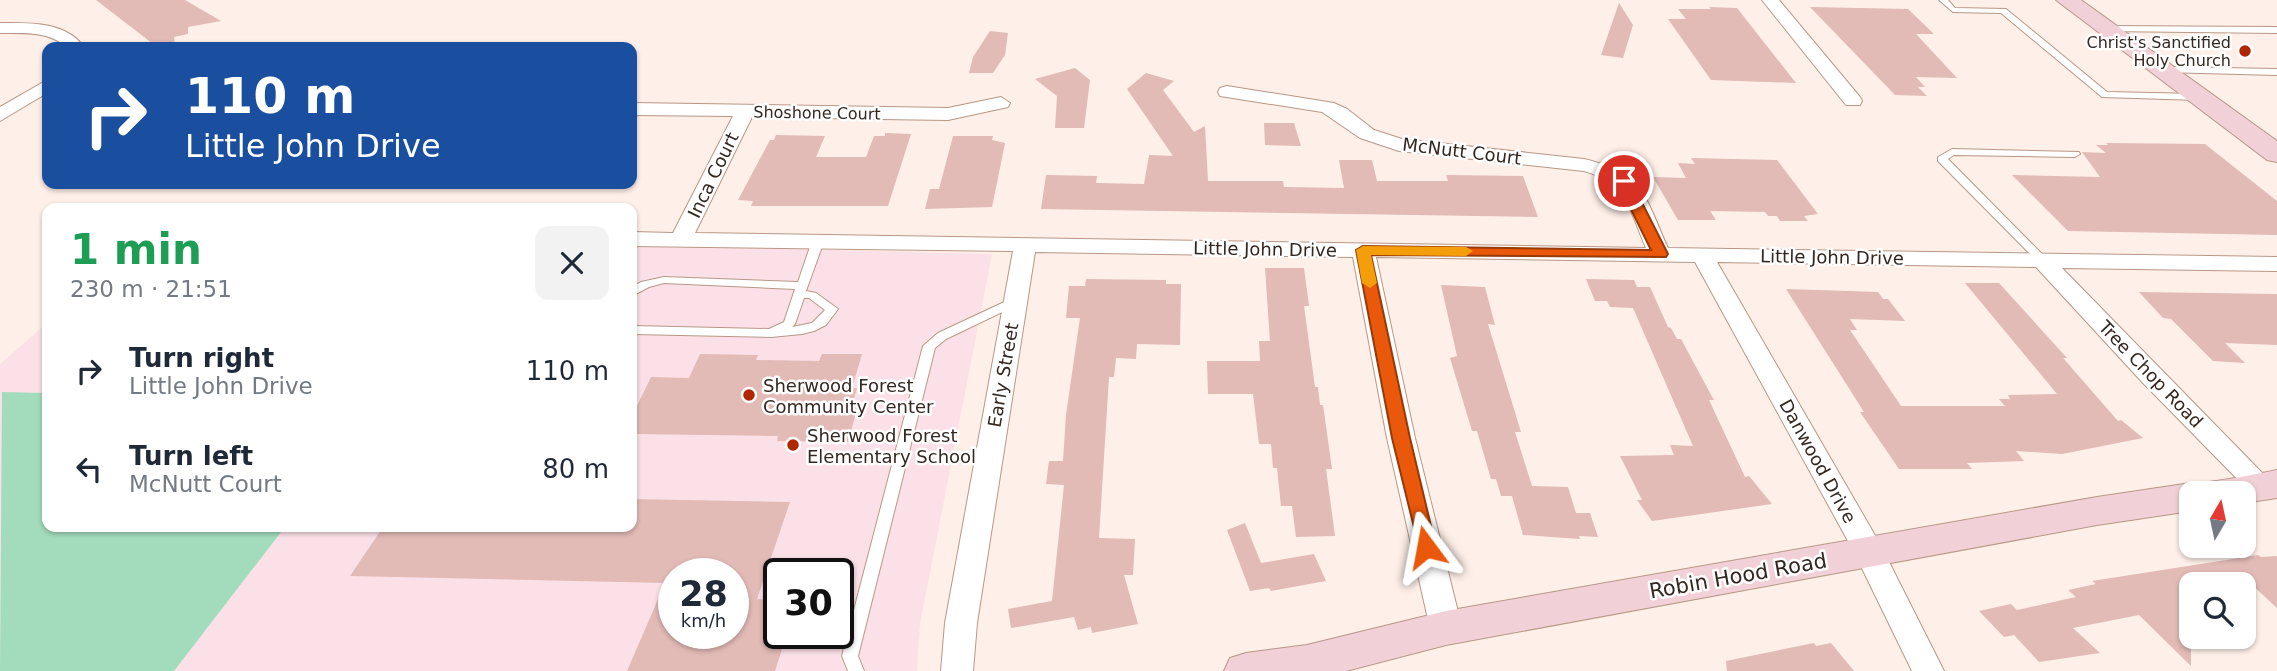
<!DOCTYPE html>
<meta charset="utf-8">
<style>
:root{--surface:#fff;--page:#f2f2f3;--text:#1f2937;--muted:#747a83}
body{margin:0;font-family:"DejaVu Sans",sans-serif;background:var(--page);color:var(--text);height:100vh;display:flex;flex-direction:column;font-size:26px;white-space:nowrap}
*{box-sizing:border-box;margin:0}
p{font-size:23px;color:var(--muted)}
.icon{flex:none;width:38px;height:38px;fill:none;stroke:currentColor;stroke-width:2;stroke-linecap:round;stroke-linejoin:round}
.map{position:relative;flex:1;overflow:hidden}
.panel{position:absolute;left:42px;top:203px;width:595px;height:329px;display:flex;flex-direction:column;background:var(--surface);border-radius:14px;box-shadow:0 2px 5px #0004}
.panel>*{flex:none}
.banner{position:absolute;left:42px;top:42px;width:595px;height:147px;border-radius:14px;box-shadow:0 2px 5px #0004;background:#1a4fa0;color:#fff;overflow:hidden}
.needle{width:46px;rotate:9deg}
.controls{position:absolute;left:2179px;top:481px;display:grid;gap:14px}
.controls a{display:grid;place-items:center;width:77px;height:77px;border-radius:14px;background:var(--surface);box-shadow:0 2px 5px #0004;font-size:35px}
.speed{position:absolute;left:658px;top:558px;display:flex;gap:14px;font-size:35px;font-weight:700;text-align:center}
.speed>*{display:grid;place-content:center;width:91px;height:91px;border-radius:50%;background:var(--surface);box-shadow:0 2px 5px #0004;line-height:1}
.speed small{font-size:18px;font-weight:400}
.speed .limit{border:4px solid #111;border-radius:10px;background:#fff;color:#111}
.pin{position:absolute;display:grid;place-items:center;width:60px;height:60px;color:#fff;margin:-30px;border:4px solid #fff;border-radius:50%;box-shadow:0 2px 7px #0007}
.me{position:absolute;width:77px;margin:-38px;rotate:347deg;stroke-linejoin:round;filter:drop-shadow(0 0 5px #0008)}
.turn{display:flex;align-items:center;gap:24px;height:147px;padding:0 28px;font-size:32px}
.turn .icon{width:91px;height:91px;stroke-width:2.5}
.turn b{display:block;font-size:49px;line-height:60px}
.round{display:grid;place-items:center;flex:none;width:74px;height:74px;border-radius:14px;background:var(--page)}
.head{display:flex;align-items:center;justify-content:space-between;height:119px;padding:0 28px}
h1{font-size:42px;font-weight:700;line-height:52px;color:#1e9e55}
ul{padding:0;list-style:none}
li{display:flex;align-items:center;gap:21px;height:98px;padding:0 28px}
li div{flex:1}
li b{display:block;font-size:26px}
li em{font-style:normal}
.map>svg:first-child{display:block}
</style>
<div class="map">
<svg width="2277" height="671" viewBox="0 0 2277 671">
<rect width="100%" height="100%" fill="#feefe8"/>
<path fill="#fbe1e7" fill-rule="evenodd" d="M671,246L992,254L920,624L917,671H0V364L47,323V527H632V247ZM674,574H733V634H674ZM779,574H838V634H779Z"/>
<path fill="#a3dcbd" d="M2,392L47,393V527H285L174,671H0Z"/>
<g fill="#e2bab6" fill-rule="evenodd">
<path d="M96,0H185L221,21L188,27V34L174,37L175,47H157Z"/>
<path d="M1619,3L1633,25L1623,58L1601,55Z"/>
<path d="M1709,7L1737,8L1796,83L1711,80L1668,19H1686L1678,9H1711Z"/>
<path d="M1810,7L1908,9L1934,34H1916L1957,78L1916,77L1925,87H1918L1927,96L1895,95Z"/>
<path d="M990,31L1008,33L1005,55L993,73H969L973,57Z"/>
<path d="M1075,68L1090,80L1084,128H1055L1057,96L1035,79Z"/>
<path d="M1146,73L1174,81L1163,90L1194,132L1205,126L1208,181H1283L1284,187L1344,188L1339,160H1372L1377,181H1448L1446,175L1523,176L1538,217L1041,209L1046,175L1097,176L1096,183L1144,184L1149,155L1173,156L1127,89Z"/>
<path d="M1264,123H1294L1301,146L1265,145Z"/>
<path d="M885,133L911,134L888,206H751L753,201L738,200L770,140H774L776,135L825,136L816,157H866L874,136H885Z"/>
<path d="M953,136H993L992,140L1005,143L992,207L925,209L930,189H939Z"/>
<path d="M2106,143L2205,144L2277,201V235L2068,231L2012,175L2100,177L2082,152L2106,153L2096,145H2108Z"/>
<path d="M1691,158L1777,160L1818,214L1804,216L1808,221H1780L1777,216H1768L1765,212L1710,211L1716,220H1678L1653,177L1686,178L1678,163L1695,164Z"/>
<path d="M1265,268H1304L1309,306H1304L1315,387H1318L1320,405H1323L1332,469H1326L1335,536L1296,537L1292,506H1281L1277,468H1273L1271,444H1259L1253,394H1208L1207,361H1260L1259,341H1270Z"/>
<path d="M1086,279L1166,280V284H1181L1180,345L1137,344L1136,359L1116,358L1114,377H1109L1099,538L1135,539L1133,575H1124L1138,624L1092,633L1091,627L1078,630L1074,617L1011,628L1008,609L1052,601L1064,485L1046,484L1049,461H1063L1066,415L1080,318H1066L1069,286H1085Z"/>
<path d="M1586,279L1634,280L1637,287H1650L1668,327L1671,328L1677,339H1681L1709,391L1714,400H1709L1745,477L1749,476L1772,504L1652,521L1637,500H1642L1620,456L1674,455L1670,445L1693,446L1633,308L1610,307L1607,301H1595Z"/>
<path d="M1965,283H1999L2067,358H2063L2118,421L2121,420L2143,438L2062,454L2016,451L2024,461L1967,463L1972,469H1899L1860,412H1864L1786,289L1878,292L1883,299H1888L1905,321L1850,319L1857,330H1850L1901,406H2005L1999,399H2010L2008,395L2057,394Z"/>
<path d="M1441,285L1485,287L1495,325L1488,324L1521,432H1515L1532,486L1568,487L1576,513H1590L1598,537L1579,536L1580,539L1523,535L1512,496H1501L1496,479H1491L1477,431H1472L1450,358L1457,356Z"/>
<path d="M2139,292L2277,294V345L2225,343L2245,363L2213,361L2171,319L2163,318Z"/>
<path d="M700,354L758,355L756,360L819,361L822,354H862L852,388H857L853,402H859L848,442L777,441L778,436L632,434V416L651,377L689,378Z"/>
<path d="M632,499L790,502L757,599L779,600V634H787L775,671H627L665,583L350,576L383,527H632ZM674,574H733V634H674Z"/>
<path d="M1245,523L1261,563L1314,554L1326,581L1271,591L1269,588L1250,591L1227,530Z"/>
<path d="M2258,555L2261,557L2277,556V608L2251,584H2191V666L2139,615L2073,628L2100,653L2039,662L2014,635L2004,637L1979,611L2011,604L2017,610L2076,597L2068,590L2096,584L2092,581Z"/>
<path d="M1814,643L1816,646L1831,643L1854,671H1727L1726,661Z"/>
</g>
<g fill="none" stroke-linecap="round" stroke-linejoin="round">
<defs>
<g id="lane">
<path d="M1939,0H1948L1955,8L2006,9L2107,92L2198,94L2203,97L2198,100L2102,97L2001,13L1953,12Z"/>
<path d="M2101,26L2277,27V33L2104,31L2101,30Z"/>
<path d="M2165,67L2277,69V75L2162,72L2161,70Z"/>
<path d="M1952,149L2079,152L2080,154L2075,157L1954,155L1948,159L2046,258L2048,260L2046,262H2038L1938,161V157Z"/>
<path d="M818,238L824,241L806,291L816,293L838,309L826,325L814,331L802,334L771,337L632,334V326L769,329L784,322L795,289L664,283L649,287L632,296V287L641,282L664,277L798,282L812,241ZM804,298H809L825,310L812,323L792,327L795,324Z"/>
<path d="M1015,297L1019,298L1021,301L1019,304L946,339L935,348L858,656L864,671H848L842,656L923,346L938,333Z"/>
</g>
<g id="street">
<path d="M1762,0H1779L1860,97L1862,101L1860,105H1846Z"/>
<path d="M0,23C29,23 65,21 84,47C61,48 65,42 46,36C32,32 15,33 0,33Z"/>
<path d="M47,80V93L0,121V107Z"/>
<path d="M1227,86L1334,103L1347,109L1374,130L1402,139L1584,159C1644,173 1645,197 1668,248L2277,257V271L2062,268L2275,486L2271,493L2261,496L2251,493L2143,383L2036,267L1717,262L1880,544L1944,671H1912L1854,552L1695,262L1376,257L1415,438L1462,628L1457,637L1446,641L1435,637L1430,628L1387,438L1353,257L1035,252L977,623L973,671H941L945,623L1013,251L632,246V232L673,233L733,116L632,115V103L948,108L1001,97L1010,103L1008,107L948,120L752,117L695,233L1646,248C1630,211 1627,183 1584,171L1399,151L1360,138L1322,112L1220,96L1218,92L1220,88Z"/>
</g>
<g id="secondary">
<path d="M2056,0H2081L2277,141V162L2267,160Z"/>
<path d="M2277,470V498L2244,503V494H2191V511L2097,525L1446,645L1346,671H1224L1230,658L1246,653L1307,645L1446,611L2097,497L2191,483C2199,485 2263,473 2277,470Z"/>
</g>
</defs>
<use href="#lane" stroke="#b89786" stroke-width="2"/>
<use href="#street" stroke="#b89786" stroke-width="2"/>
<use href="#secondary" stroke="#b89786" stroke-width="2"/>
<use href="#lane" fill="#fff" fill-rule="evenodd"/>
<use href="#street" fill="#fff" fill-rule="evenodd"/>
<use href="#secondary" fill="#f1d1d7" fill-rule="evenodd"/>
</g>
<path fill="#ea580c" stroke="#983908" stroke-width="2" d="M1624,177L1631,181L1668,254L1666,257L1371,255L1410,438L1436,547L1433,552L1426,554L1420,552L1392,438L1356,250L1363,246L1651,250L1617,181Z"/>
<path fill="#f59e0b" d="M1363,246L1466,247L1473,251L1466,256L1371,255L1377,283L1370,288L1362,283L1356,250Z"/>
<g fill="#b12602" stroke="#fff" stroke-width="2.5">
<circle cx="2245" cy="51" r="7"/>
<circle cx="749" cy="395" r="7"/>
<circle cx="793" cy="445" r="7"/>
</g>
<g text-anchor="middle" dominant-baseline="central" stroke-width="5" stroke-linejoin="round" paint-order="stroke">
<g font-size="16" fill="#342720" stroke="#fff" text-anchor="end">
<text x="2231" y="42">Christ's Sanctified<tspan x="2231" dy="18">Holy Church</tspan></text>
</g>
<g font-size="16" fill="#342720" stroke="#fff">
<text transform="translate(817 113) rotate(1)">Shoshone Court</text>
</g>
<g font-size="18" fill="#342720" stroke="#fff">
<text transform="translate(1462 151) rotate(7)">McNutt Court</text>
<text transform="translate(713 175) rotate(-64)">Inca Court</text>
<text transform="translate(1265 249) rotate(1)">Little John Drive</text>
<text transform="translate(1832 257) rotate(1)">Little John Drive</text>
<text transform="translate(2151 374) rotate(46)">Tree Chop Road</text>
<text transform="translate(1003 375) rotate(-80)">Early Street</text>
<text transform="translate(1818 461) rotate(61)">Danwood Drive</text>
</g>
<g font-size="18" fill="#342720" stroke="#fff" text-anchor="start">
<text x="763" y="385">Sherwood Forest<tspan x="763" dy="21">Community Center</tspan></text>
<text x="807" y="435">Sherwood Forest<tspan x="807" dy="21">Elementary School</tspan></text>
</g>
<g font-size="21" fill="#342720" stroke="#fff">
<text transform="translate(1738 576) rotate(-10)">Robin Hood Road</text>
</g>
</g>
</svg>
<div class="controls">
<a><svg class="needle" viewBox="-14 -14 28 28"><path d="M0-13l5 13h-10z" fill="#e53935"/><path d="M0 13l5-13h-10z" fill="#747a83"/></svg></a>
<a><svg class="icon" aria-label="search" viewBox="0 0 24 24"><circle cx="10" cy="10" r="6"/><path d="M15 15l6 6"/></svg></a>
</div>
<div class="speed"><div>28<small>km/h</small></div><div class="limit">30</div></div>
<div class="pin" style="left:1624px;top:181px;background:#d93025"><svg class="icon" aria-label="arrive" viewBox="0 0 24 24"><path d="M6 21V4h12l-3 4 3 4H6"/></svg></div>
<svg class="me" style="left:1426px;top:547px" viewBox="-20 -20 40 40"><path d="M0-17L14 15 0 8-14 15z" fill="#ea580c" stroke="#fff" stroke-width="4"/></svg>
<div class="banner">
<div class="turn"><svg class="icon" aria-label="right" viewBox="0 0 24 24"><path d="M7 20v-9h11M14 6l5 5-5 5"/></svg><div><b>110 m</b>Little John Drive</div></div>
</div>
<section class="panel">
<div class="head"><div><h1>1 min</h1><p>230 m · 21:51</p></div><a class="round"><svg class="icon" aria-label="close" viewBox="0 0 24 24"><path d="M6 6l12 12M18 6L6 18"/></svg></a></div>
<ul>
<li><svg class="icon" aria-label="right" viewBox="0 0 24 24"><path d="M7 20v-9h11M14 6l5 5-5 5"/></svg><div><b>Turn right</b><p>Little John Drive</p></div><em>110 m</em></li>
<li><svg class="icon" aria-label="left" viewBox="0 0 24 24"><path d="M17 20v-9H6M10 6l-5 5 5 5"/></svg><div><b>Turn left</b><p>McNutt Court</p></div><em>80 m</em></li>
</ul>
</section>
</div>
